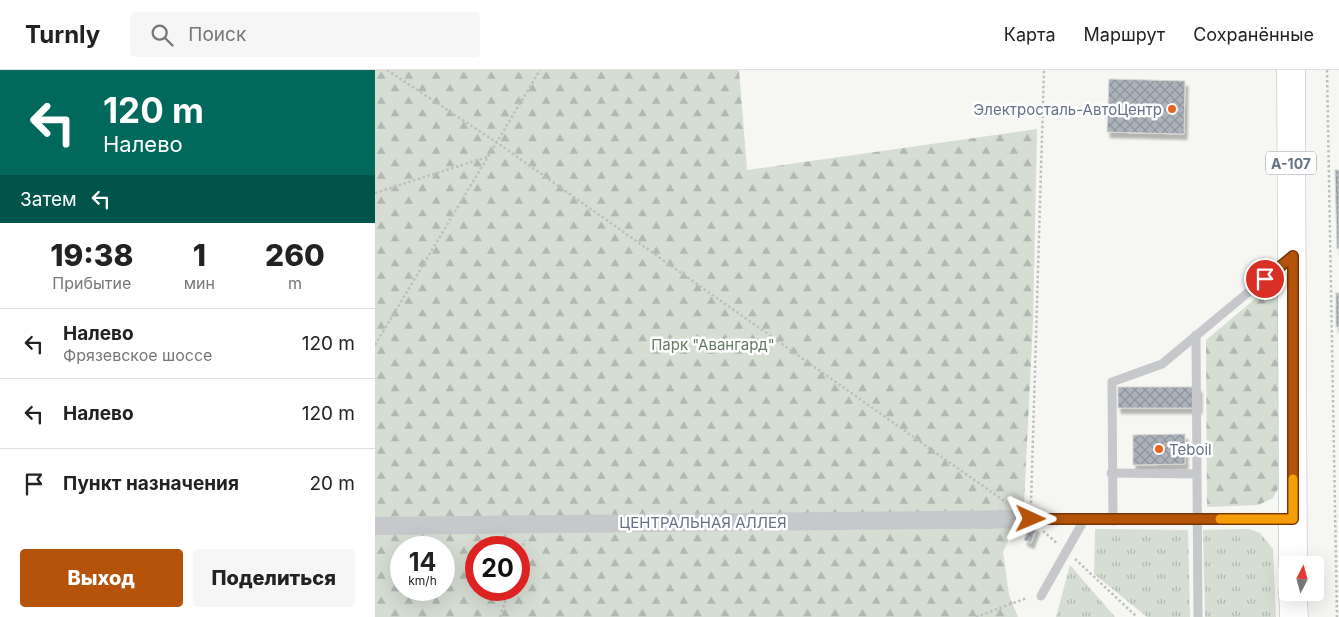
<!DOCTYPE html>
<html lang="ru">
<meta charset="utf-8">
<style>
:root{--surface:#fff;--page:#f6f6f6;--text:#222;--muted:#767676;--line:#e0e0e0;--accent:#b45309}
body{margin:0;font-family:Inter,sans-serif;background:var(--page);color:var(--text);height:100vh;display:flex;flex-direction:column;font-size:19px;white-space:nowrap}
*{box-sizing:border-box;margin:0}
p{font-size:16px;color:var(--muted)}
.icon{flex:none;width:28px;height:28px;fill:none;stroke:currentColor;stroke-width:2;stroke-linecap:round;stroke-linejoin:round}
.map{position:relative;flex:1;overflow:hidden}
.details{display:flex;flex-direction:column;background:var(--surface);width:375px}
.details>*{flex:none}
.top-card{background:#00695c;color:#fff;overflow:hidden}
.needle{width:32px;rotate:6deg}
.controls{position:absolute;left:904px;top:486px;display:grid;gap:10px}
.controls a{display:grid;place-items:center;width:45px;height:45px;border-radius:5px;background:var(--surface);box-shadow:0 5px 20px #0002;font-size:25px}
.speed{position:absolute;left:15px;top:466px;display:flex;gap:10px;font-size:25px;font-weight:700;text-align:center}
.speed>*{display:grid;place-content:center;width:65px;height:65px;border-radius:50%;background:var(--surface);box-shadow:0 5px 20px #0002;line-height:1}
.speed small{font-size:12px;font-weight:400}
.speed .limit{border:8px solid #d22;background:#fff;color:#111}
.pin{position:absolute;display:grid;place-items:center;width:42px;height:42px;color:#fff;margin:-21px;border:2px solid #fff;border-radius:50%;box-shadow:0 1px 5px #0007}
.me{position:absolute;width:55px;margin:-28px;rotate:91deg;stroke-linejoin:round;filter:drop-shadow(0 0 4px #0008)}
.turn{display:flex;align-items:center;gap:18px;height:105px;padding:0 20px;font-size:22px}
.turn .icon{width:65px;height:65px;stroke-width:2.5}
.turn b{display:block;font-size:35px;line-height:42px}
.then{display:flex;align-items:center;height:48px;padding:0 20px;background:#0003;gap:10px;font-size:19px}
.eta{display:flex;justify-content:space-evenly;align-items:center;height:85px;text-align:center}
.eta b{font-size:30px;font-weight:800;line-height:35px}
.cta{display:flex;gap:10px;margin-top:auto;padding:10px 20px}
.cta a{flex:1;height:58px;border-radius:5px;background:var(--accent);color:#fff;font-size:20px;font-weight:800;line-height:58px;text-align:center}
.cta a+a{background:var(--page);color:var(--text)}
ul{padding:0;list-style:none}
li{display:flex;align-items:center;gap:15px;height:70px;padding:0 20px;border-top:1px solid var(--line)}
li div{flex:1}
li b{display:block;font-size:19px}
li em{font-style:normal}
header{display:flex;align-items:center;gap:30px;box-sizing:border-box;height:70px;padding:0 25px;background:var(--surface);border-bottom:1px solid var(--line)}
header strong{font-size:24px}
nav{display:flex;gap:28px;margin-inline-start:auto;font-size:18px}
.search{width:350px;height:45px;background:var(--page);display:flex;align-items:center;gap:12px;box-sizing:border-box;padding:0 18px;border-radius:5px;color:var(--muted);font-size:19px}
main{display:flex;flex:1;min-height:0}
.map>svg:first-child{display:block}
</style>
<header>
<strong>Turnly</strong>
<div class="search"><svg class="icon" aria-label="search" viewBox="0 0 24 24"><circle cx="10" cy="10" r="6"/><path d="M15 15l6 6"/></svg>Поиск</div>
<nav><a>Карта</a><a>Маршрут</a><a>Сохранённые</a></nav>
</header>
<main>
<section class="details">
<div class="top-card">
<div class="turn"><svg class="icon" aria-label="left" viewBox="0 0 24 24"><path d="M17 20v-9H6M10 6l-5 5 5 5"/></svg><div><b>120 m</b>Налево</div></div>
<div class="then">Затем<svg class="icon" aria-label="left" viewBox="0 0 24 24"><path d="M17 20v-9H6M10 6l-5 5 5 5"/></svg></div>
</div>
<div class="eta">
<div><b>19:38</b><p>Прибытие</p></div>
<div><b>1</b><p>мин</p></div>
<div><b>260</b><p>m</p></div>
</div>
<ul>
<li><svg class="icon" aria-label="left" viewBox="0 0 24 24"><path d="M17 20v-9H6M10 6l-5 5 5 5"/></svg><div><b>Налево</b><p>Фрязевское шоссе</p></div><em>120 m</em></li>
<li><svg class="icon" aria-label="left" viewBox="0 0 24 24"><path d="M17 20v-9H6M10 6l-5 5 5 5"/></svg><div><b>Налево</b></div><em>120 m</em></li>
<li><svg class="icon" aria-label="arrive" viewBox="0 0 24 24"><path d="M6 21V4h12l-3 4 3 4H6"/></svg><div><b>Пункт назначения</b></div><em>20 m</em></li>
</ul>
<div class="cta"><a>Выход</a><a>Поделиться</a></div>
</section>
<div class="map">
<svg width="964" height="547" viewBox="0 0 964 547">
<defs>
<pattern id="grass-tufts" width="24" height="20" patternUnits="userSpaceOnUse" patternTransform="scale(1.25)"><rect width="24" height="20" fill="#d6ddd3"/><path d="M3 7l-1-3M5 7V3M7 7l1-3M15 17l-1-3M17 17v-4M19 17l1-3" fill="none" stroke="#b1b8b1"/></pattern>
<pattern id="forest-firs" width="22" height="20" patternUnits="userSpaceOnUse" patternTransform="scale(1.25)"><rect width="22" height="20" fill="#d6ddd3"/><path d="M5 1l3.5 6h-7zM16 11l3.5 6h-7z" fill="#b1b8b1"/></pattern>
<pattern id="building-cross-hatch" width="8" height="8" patternUnits="userSpaceOnUse" patternTransform="scale(1.25)"><rect width="8" height="8" fill="#abb2b9"/><path d="M0 0l8 8M0 8l8-8" fill="none" stroke="#8f959c"/></pattern>
<filter id="shadow"><feDropShadow dx="3" dy="5.5" stdDeviation="1" flood-color="#0004"/></filter>
</defs>
<rect width="100%" height="100%" fill="#f6f6f2"/>
<g fill="url(#grass-tufts)">
<path d="M720,459L813,460L815,547H772L719,504Z"/>
<path d="M874,459L885,463L898,479L901,547H830L828,460Z"/>
<path d="M695,495L740,547H681Z"/>
</g>
<g fill="url(#forest-firs)" fill-rule="evenodd">
<path d="M0,0H364L372,100L662,59L658,252L649,434L628,482L634,525L643,547H0ZM26,478H69V520H26ZM101,478H144V520H101Z"/>
<path d="M904,209L906,413L898,428L883,435L832,437L831,270Z"/>
</g>
<g fill="url(#building-cross-hatch)" stroke="#d7d7d5" filter="url(#shadow)">
<path d="M734,9L810,11L809,64L732,62Z"/>
<path d="M960,100H964V179H962Z"/>
<rect x="961" y="223" width="3" height="34"/>
<rect x="743" y="317" width="81" height="21"/>
<path d="M810,364V394L758,395V365Z"/>
<path d="M655,454L662,457L656,473L649,470Z"/>
</g>
<g fill="none" stroke-linecap="round" stroke-linejoin="round">
<defs>
<g id="highway">
<path d="M916,0L918,495"/>
<path d="M918,522L919,547"/>
</g>
</defs>
<use href="#highway" stroke="#b6b8bc" stroke-width="29"/>
<g stroke="#bdbfc1" stroke-width="2.5" stroke-dasharray="2.5 2.5" stroke-linecap="butt">
<path d="M12,0L121,72L632,433"/>
<path d="M952,0L962,547"/>
<path d="M0,123L112,87"/>
<path d="M0,275L165,0"/>
<path d="M656,433L669,0"/>
<path d="M668,461L683,474"/>
<path d="M700,489L762,547"/>
<path d="M144,490L150,470"/>
<path d="M125,547L134,520"/>
<path d="M601,547L652,528"/>
</g>
<g stroke="#c6c8cc" stroke-width="9">
<path d="M821,265L823,547"/>
<path d="M736,403L821,404"/>
<path d="M656,449H915"/>
<path d="M738,451L737,312L787,294L912,190"/>
<path d="M666,526L709,450"/>
</g>
<path stroke="#c6c8cc" stroke-width="18" d="M0,456L656,449"/>
<use href="#highway" stroke="#fff" stroke-width="28"/>
</g>
<g fill="none" stroke-linecap="round" stroke-linejoin="round">
<defs>
<path id="route" d="M656,449H918V186L890,209"/>
</defs>
<use href="#route" stroke="#753606" stroke-width="12"/>
<use href="#route" stroke="#b45309" stroke-width="9"/>
<path stroke="#f59e0b" stroke-width="9" d="M845,449H918V409"/>
</g>
<g fill="#e9641f" stroke="#fff" stroke-width="2">
<circle cx="797" cy="39" r="5"/>
<circle cx="784" cy="379" r="5"/>
</g>
<g text-anchor="middle" dominant-baseline="central" stroke-width="5" stroke-linejoin="round" paint-order="stroke">
<rect fill="#fff" stroke="#929ca9" stroke-width="1" x="891" y="81.5" width="50" height="23" rx="4"/>
<g font-size="14" font-weight="bold" fill="#647284">
<text x="916" y="93">А-107</text>
</g>
<g font-size="15" fill="#647284" stroke="#fff" text-anchor="end">
<text x="787" y="39">Электросталь-АвтоЦентр</text>
<text x="794" y="379" text-anchor="start">Teboil</text>
</g>
<g font-size="15" fill="#657b63" stroke="#fff">
<text x="338" y="274">Парк "Авангард"</text>
</g>
<g font-size="15" fill="#647284" stroke="#fff">
<text x="328" y="452">ЦЕНТРАЛЬНАЯ АЛЛЕЯ</text>
</g>
</g>
</svg>
<div class="controls">
<a><svg class="needle" viewBox="-14 -14 28 28"><path d="M0-13l5 13h-10z" fill="#e53935"/><path d="M0 13l5-13h-10z" fill="#767676"/></svg></a>
</div>
<div class="speed"><div>14<small>km/h</small></div><div class="limit">20</div></div>
<div class="pin" style="left:890px;top:209px;background:#d93025"><svg class="icon" aria-label="arrive" viewBox="0 0 24 24"><path d="M6 21V4h12l-3 4 3 4H6"/></svg></div>
<svg class="me" style="left:656px;top:449px" viewBox="-20 -20 40 40"><path d="M0-17L14 15 0 8-14 15z" fill="#b45309" stroke="#fff" stroke-width="4"/></svg>
</div>
</main>
